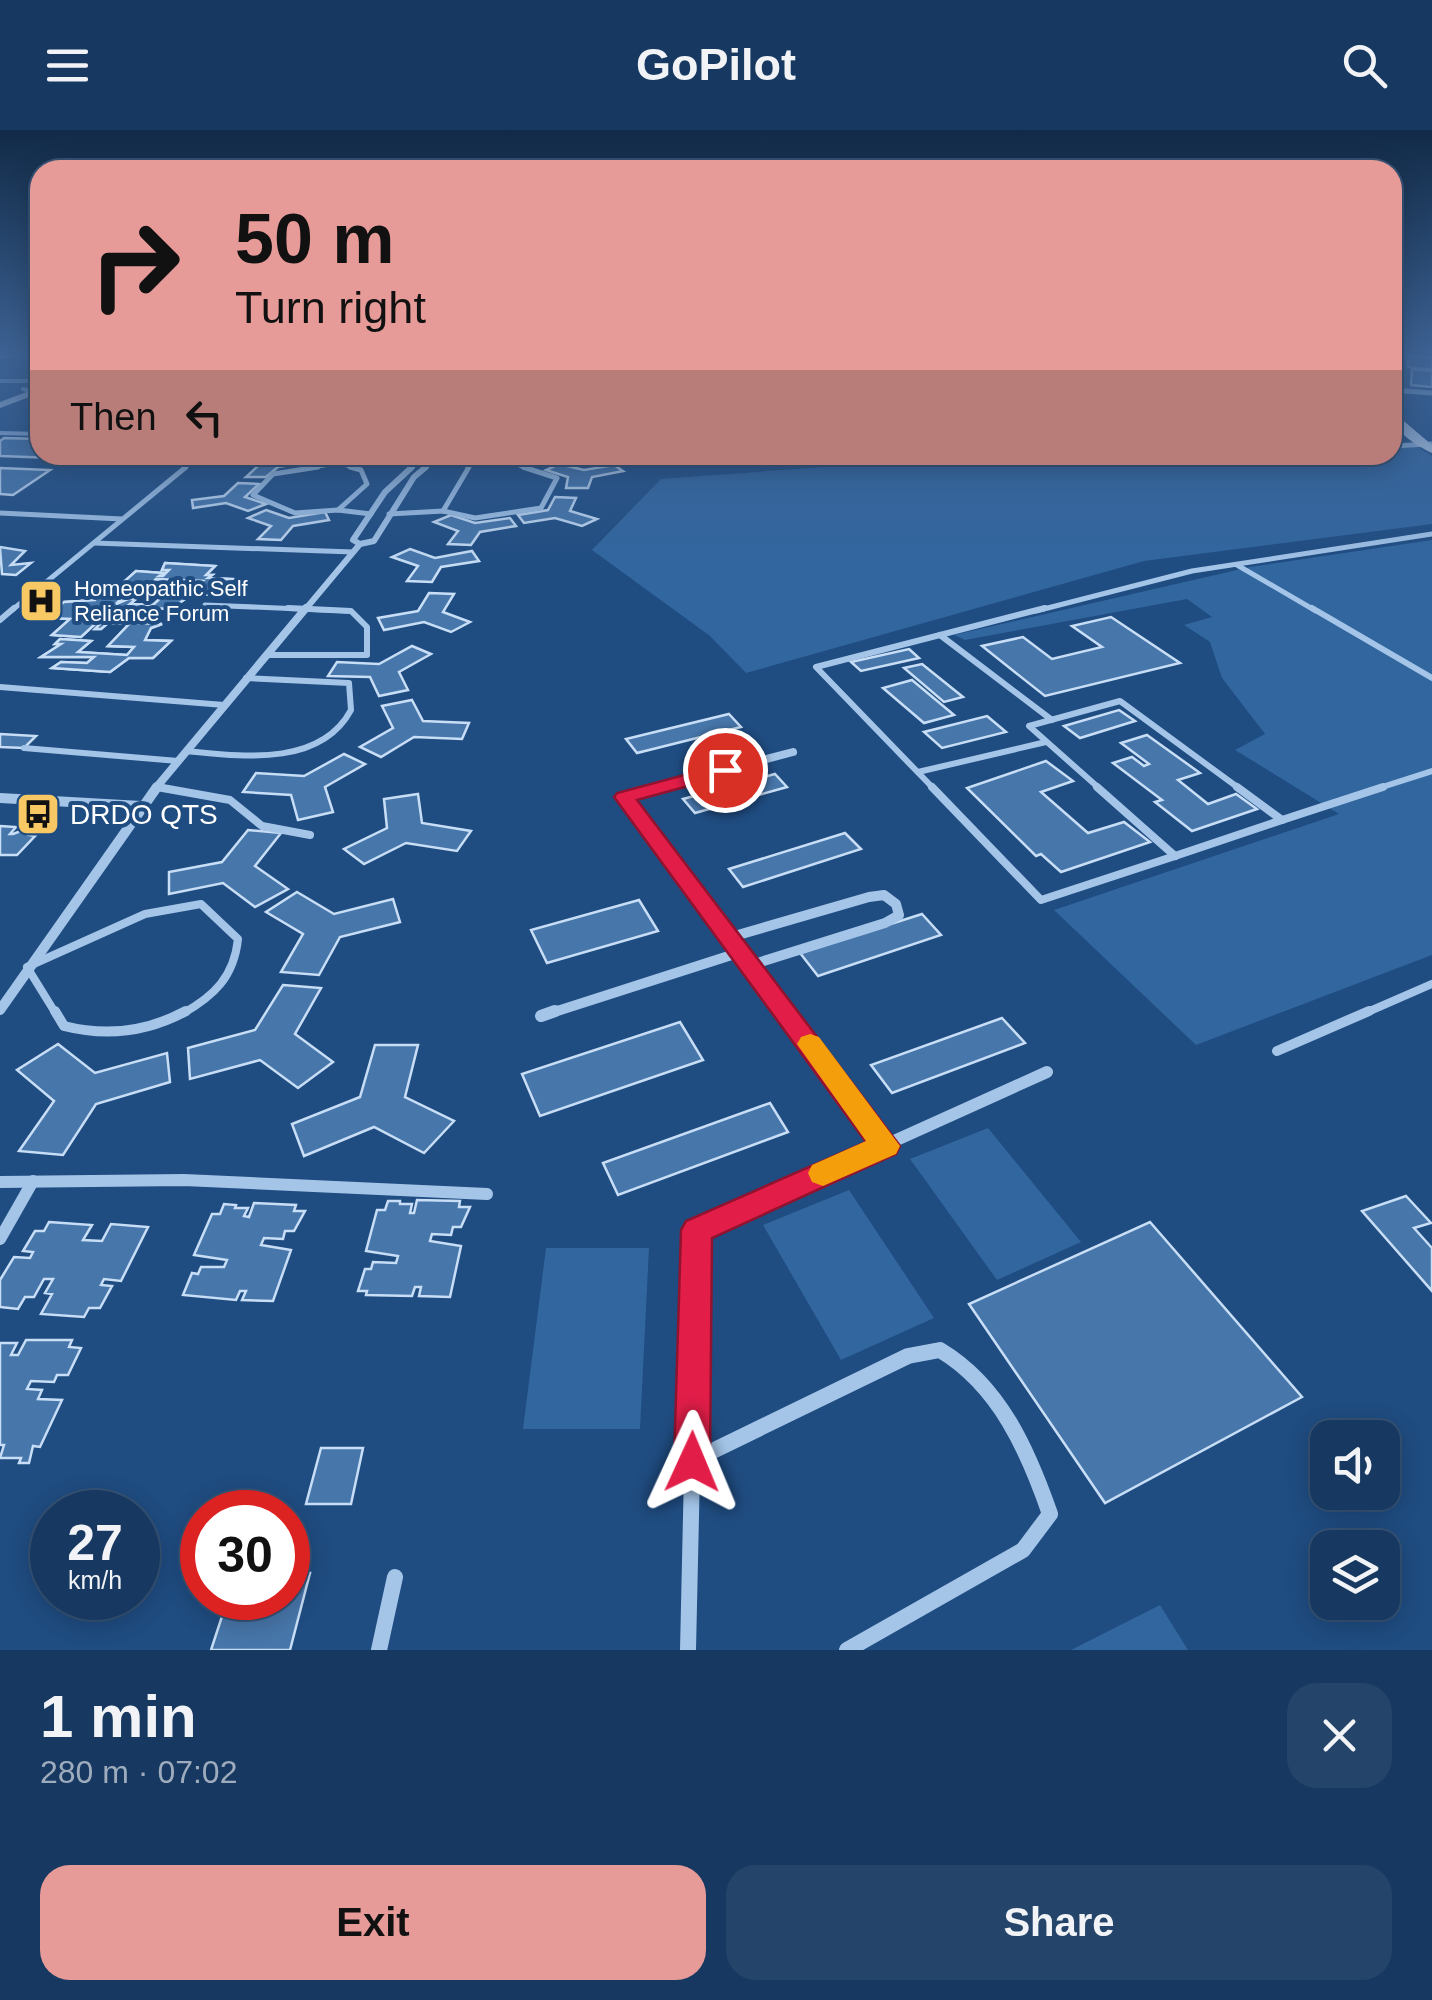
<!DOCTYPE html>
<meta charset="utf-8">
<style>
:root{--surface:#173961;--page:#24446a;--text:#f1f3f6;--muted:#9eacbd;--line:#365376;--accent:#e69b98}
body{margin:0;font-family:Arial,sans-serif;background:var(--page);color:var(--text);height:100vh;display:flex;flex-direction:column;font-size:38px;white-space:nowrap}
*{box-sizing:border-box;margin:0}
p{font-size:32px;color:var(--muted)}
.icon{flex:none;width:55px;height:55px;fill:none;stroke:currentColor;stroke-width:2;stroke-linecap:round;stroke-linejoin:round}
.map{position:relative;height:1520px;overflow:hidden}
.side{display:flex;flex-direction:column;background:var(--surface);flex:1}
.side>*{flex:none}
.top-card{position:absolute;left:30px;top:30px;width:1372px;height:305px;border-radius:30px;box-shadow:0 5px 25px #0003,0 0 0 2px var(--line);background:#e69b98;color:#111;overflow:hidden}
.controls{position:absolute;left:1310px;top:1290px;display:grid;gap:20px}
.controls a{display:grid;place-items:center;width:90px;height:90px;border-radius:20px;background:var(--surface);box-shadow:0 5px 25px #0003,0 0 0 2px var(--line);font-size:50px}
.speed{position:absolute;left:30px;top:1360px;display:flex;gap:20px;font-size:50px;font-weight:700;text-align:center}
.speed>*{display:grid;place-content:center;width:130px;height:130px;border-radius:50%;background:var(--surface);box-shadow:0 5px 25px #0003,0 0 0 2px var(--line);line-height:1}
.speed small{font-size:25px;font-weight:400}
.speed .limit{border:15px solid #d22;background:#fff;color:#111}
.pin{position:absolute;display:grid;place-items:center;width:85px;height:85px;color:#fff;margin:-42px;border:5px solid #fff;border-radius:50%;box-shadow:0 2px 10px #0007}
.me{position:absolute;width:110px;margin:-55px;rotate:1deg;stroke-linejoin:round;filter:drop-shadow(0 0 8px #0008)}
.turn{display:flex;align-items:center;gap:35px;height:210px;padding:0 40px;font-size:45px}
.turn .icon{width:130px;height:130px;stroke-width:2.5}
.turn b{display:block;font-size:70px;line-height:85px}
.then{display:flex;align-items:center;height:95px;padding:0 40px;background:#0003;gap:20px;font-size:38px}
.round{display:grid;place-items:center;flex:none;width:105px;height:105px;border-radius:30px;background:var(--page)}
.summary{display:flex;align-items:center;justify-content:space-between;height:170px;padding:0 40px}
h1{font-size:60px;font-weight:800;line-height:75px}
.primary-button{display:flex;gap:20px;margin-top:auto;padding:20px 40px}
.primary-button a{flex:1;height:115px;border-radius:30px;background:var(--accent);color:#111;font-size:40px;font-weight:800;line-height:115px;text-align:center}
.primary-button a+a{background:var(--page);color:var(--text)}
header{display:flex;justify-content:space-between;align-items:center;height:130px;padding:0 40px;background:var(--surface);font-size:45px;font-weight:800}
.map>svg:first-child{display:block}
</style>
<header><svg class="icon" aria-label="menu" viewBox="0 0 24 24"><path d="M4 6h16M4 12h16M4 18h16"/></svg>GoPilot<svg class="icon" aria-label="search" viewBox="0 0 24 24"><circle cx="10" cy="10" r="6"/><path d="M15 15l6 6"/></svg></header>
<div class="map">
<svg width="1432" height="1520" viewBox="0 0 1432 1520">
<rect width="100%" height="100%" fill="#1f4c81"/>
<g fill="#32669f">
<path d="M1393,318H1419L1432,326V394L1144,431L746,543L710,506L592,420L661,349L988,325H1392Z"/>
<path d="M1432,410V825L1196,915L1054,780L1339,684L1235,620L1265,604L1222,548L1210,512L1184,495L1212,487L1187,469L965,510L954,505L1250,437Z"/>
<path d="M988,998L1081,1112L997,1150L910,1029Z"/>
<path d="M849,1060L934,1188L841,1230L763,1095Z"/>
<path d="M546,1118H649L640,1299H523Z"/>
<path d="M1160,1475L1188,1520H1071Z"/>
</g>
<g fill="#4776aa" stroke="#c8def6" stroke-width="2.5" fill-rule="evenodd">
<path d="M1408,226L1432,227V240L1408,237Z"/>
<path d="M1412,239L1432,241V257L1411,255Z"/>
<path d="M4,308L40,309V325H87L81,329L0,326V311Z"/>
<path d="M251,325L275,330L308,325L311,332L278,337L266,347H246L258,336L238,329Z"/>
<path d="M559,334L584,340L614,335L623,341L592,347L588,358H566L568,347L546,340Z"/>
<path d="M0,338L50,340L13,365L0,364Z"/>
<path d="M238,353L259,354L245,367L266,374L248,381L226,373L193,378L192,370L224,366Z"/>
<path d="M555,367L576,368L570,381L597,389L582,396L555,388L524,393L518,385L548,380Z"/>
<path d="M266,380L289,388L325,382L329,390L293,396L281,410L258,409L271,396L248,388Z"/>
<path d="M451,385L475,393L510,388L516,396L480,402L471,415L448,414L458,401L434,392Z"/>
<path d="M0,417L25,421L11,435L31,433L16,445L2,444Z"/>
<path d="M410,419L435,428L472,421L479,431L441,437L432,452L407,451L418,436L392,427Z"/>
<path d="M165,433L215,436L206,445H212L208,448L232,449L223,454L216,465L192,464L171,479L152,478L135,488H140L135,493L162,494L151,498L145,510L171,511L153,528H129L110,542L52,538L61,532L87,533L94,527H41L61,514H55L60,509L91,511L78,522L127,525L134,517L108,516L129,494L108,493L101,499H95L101,493H96L81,507L52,505L70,489L45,488L64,472L95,470L104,458L130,460L116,474L128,469H136L130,474L153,475L167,462L191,463L203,451L156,449L145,459L117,458L136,441L163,443L159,446H163L169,440H162ZM90,475L125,477L110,490L75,488Z"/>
<path d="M165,433L215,436L206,445H212L208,448L232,449L223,454L216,465L192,464L171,479L152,478L135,488H140L135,493L162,494L151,498L145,510L171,511L153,528H129L110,542L52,538L61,532L87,533L94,527H41L61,514H55L60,509L91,511L78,522L127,525L134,517L108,516L129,494L108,493L101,499H95L101,493H96L81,507L52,505L70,489L45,488L64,472L95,470L104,458L130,460L116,474L128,469H136L130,474L153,475L167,462L191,463L203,451L156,449L145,459L117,458L136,441L163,443L159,446H163L169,440H162Z"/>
<path d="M429,463L454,464L443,482L470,492L451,502L424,492L384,500L378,488L418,481Z"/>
<path d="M1111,487L1180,533L1045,566L982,516L1023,507L1052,529L1102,517L1072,496Z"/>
<path d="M412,516L431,524L399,542L408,560L379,566L370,547L328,546L337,532L379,534Z"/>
<path d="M909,519L919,528L861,541L851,532Z"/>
<path d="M922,534L963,567L944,572L904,538Z"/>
<path d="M912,550L954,585L924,593L883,558Z"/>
<path d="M412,570L423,591L469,593L462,609L414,607L381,627L360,617L393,598L382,576Z"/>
<path d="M1119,580L1135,591L1080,608L1064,596Z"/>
<path d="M729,584L741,597L637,623L626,609Z"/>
<path d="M987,586L1006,602L942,618L924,602Z"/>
<path d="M0,604L36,606L24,618L0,617Z"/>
<path d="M1147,605L1200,643L1178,650L1208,674L1236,664L1257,679L1192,701L1155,672L1162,670L1113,633L1132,627L1144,636L1149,634L1121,613Z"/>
<path d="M344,624L365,634L325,657L333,682L298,690L291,665L243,662L256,643L304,646Z"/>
<path d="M1046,631L1073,651L1041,662L1088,703L1124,692L1150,712L1061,742L1041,724L1036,726L967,658Z"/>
<path d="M775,644L787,657L695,683L683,669Z"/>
<path d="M418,664L422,693L471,701L457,721L406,713L364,734L344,719L387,698L384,669Z"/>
<path d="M0,696L16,697L10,704H13L29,698L27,701H33L29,705L35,706L17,725H0Z"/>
<path d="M248,700L281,703L255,736L288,759L255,777L223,753L169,764V742L222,732Z"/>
<path d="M845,703L861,719L743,757L729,739Z"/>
<path d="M297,762L334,784L393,769L400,792L340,807L319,845L281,842L303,804L266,782Z"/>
<path d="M639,770L658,801L547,833L531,800Z"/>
<path d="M922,784L941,805L818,846L800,823Z"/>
<path d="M283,855L321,858L295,904L333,932L298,958L260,930L190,949L188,918L255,900Z"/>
<path d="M1002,888L1025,913L892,963L871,935Z"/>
<path d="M680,892L703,930L540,986L522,944Z"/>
<path d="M58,914L95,943L167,923L170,952L96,974L63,1025L19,1021L54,971L17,940Z"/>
<path d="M375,915H418L405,967L454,991L424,1023L374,997L304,1026L292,994L360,967Z"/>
<path d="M770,973L788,1002L618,1065L603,1033Z"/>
<path d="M1406,1066L1431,1093L1414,1098L1432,1118V1161L1362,1081Z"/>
<path d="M417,1070L460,1071L459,1077H470L461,1097H453L451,1105L432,1104L430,1111L461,1116L450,1167L419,1166L421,1157H415L412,1166L366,1165L367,1161H358L365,1139H371L373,1132L396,1133L398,1126L366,1121L377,1080H385L388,1071H400V1074H412L410,1083H414Z"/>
<path d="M254,1073L296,1075L294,1081H305L294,1101H285L283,1109L264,1108L261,1115L291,1120L273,1171L242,1170L246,1161H240L236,1170L183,1165L192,1143L198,1144L201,1137H224L227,1130L194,1125L212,1084H220L224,1074L236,1075L235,1078H248L244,1086L249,1087Z"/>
<path d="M49,1092L92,1095L83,1110L102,1111L111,1094L148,1097L121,1151L104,1149L101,1155L112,1156L100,1178H89L84,1187L41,1184L52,1164L45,1163L53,1149H44L34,1167H25L18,1179L0,1177V1150L14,1127L30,1128L33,1122L23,1121L35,1101H44Z"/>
<path d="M1150,1092L1302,1267L1105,1373L969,1174Z"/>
<path d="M26,1210H72L69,1217L81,1218L68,1245H57L54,1252L31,1251L27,1259L42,1260L38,1269L62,1270L40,1317L33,1316L29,1333H19L21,1328H0L4,1315H0V1213H17L11,1225H18Z"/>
<path d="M321,1318H363L351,1374H306Z"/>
<path d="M288,1443H310L290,1520H211L228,1468H288Z"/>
</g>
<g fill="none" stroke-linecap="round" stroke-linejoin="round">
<g stroke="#a4c5e8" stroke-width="4">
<path d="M0,227L10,225"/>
<path d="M0,251H40"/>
<path d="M23,259L34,262"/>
<path d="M0,303L40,304"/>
<path d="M183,339L200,325"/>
<path d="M303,339L339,333L358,339"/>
<path d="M467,339L472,331L497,328L530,339"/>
</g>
<g stroke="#a4c5e8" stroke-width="5">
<path d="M318,337L273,344L253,365L295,383L338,380"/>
<path d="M338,380L371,384"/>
<path d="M338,380L367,354L361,340L350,337"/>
<path d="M443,381L475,388L541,378L557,348L523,337"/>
<path d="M443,381L469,337"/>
<path d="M0,383L122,389"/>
<path d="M389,384L443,381"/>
<path d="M94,413L353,422"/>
<path d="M1237,435L1316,481"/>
<path d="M205,475L349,481"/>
<path d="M11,481L186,337"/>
<path d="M1036,481L1192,441L1432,404"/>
</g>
<g stroke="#a4c5e8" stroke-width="6">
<path d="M1312,478L1432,548"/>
<path d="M0,490L14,478"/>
<path d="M940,505L1052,590"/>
<path d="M266,525H367V497L351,481L288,478"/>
<path d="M0,557L224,575"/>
<path d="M24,618L178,631"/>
<path d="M186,621C239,626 320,638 351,580L349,553L246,548"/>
<path d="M918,642L1046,612"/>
<path d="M157,657L170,659"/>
<path d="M934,659L816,537L1045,478"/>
<path d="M1100,659L1029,596L1120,571L1240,659"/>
<path d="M1376,659L1432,641"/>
</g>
<g stroke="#a4c5e8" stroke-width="8">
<path d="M157,657L230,670L262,696L310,705"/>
<path d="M932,657L1041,770L1175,726"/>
<path d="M1097,657L1175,726"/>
<path d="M1282,690L1383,657"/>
<path d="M1175,726L1282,690L1237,657"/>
<path d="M56,884L27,837L145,784L201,774L238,809C234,847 214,866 182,884"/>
<path d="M1363,884L1432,854"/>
</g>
<g stroke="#a4c5e8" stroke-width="10">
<path d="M55,881L64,896C107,907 147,902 186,881"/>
<path d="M1277,921L1369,881"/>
</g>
<g stroke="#a4c5e8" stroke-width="5">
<path d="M1392,240L1394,260"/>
<path d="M1392,260L1432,263"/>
<path d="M1392,316L1432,314"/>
<path d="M409,339L424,325"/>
<path d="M423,339L439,325"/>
</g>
<g stroke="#a4c5e8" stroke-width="6">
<path d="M360,414L353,410L385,362L412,337"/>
<path d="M304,481L360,414L374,411L414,347L426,337"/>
</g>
<g stroke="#a4c5e8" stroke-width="8">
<path d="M155,659L306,478"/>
<path d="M653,659L793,622"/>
</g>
<g stroke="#a4c5e8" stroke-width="10">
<path d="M662,657L624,667L787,884"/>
<path d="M0,668L141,676"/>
<path d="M731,807L869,767L884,765L896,774L899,785L885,793L751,835"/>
<path d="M0,880L157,657"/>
<path d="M548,884L741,822"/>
</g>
<g stroke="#a4c5e8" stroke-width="12">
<path d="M785,881L886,1016"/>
<path d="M541,886L555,881"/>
<path d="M0,1052L184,1050L487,1064"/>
<path d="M0,1109L33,1051"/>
<path d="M696,1166L697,1100L1047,942"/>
</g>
<g stroke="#a4c5e8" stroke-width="16">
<path d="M692,1331L908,1226L940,1220C1000,1256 1028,1321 1050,1384L1023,1420L847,1520"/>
<path d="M379,1520L395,1447"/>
<path d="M688,1520L696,1164"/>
</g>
<g fill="#cfe1f7" fill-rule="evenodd">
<path d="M40,257V263L0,278V272Z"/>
<path d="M1392,281L1432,315V323C1415,315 1392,301 1392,281Z"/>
</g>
</g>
<linearGradient id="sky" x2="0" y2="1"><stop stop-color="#112a47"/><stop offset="0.51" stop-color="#3c6192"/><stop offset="1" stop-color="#3c6192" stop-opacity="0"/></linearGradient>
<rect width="1432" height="438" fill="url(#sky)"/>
<path fill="#e11d48" stroke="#92132f" stroke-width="2.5" d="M725,634L732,636V644L637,670L900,1016L896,1024L712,1108L710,1332L705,1344L692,1350L679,1344L674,1332L681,1100L686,1091L866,1012L614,667L617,663Z"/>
<path fill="#f59e0b" d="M810,904L819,907L900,1016L896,1024L823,1056L812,1052L808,1043L812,1035L866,1011L797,914L801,907Z"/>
<defs>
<symbol id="hospital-square" viewBox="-11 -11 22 22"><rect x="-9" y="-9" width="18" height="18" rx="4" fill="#f7c863" stroke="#1f4c81"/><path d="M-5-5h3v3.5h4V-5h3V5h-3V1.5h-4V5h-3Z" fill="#111"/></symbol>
<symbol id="bus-square" viewBox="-11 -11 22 22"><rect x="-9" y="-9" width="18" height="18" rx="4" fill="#f7c863" stroke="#1f4c81"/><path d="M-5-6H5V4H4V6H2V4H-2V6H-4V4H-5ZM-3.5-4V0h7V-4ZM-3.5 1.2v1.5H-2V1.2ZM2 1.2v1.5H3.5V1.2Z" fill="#111"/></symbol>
</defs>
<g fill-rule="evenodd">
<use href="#hospital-square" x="16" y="446" width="50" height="50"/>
<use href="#bus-square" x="13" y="659" width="50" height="50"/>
</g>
<g text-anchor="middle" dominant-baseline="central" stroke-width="8" stroke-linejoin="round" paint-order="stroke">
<g font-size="22" fill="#fff" stroke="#1f4c81" text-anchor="start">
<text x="74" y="458">Homeopathic Self<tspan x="74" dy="25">Reliance Forum</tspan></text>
</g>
<g font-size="28" fill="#fff" stroke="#1f4c81" text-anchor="start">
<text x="70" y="684">DRDO QTS</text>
</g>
</g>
</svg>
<div class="controls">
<a><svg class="icon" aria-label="sound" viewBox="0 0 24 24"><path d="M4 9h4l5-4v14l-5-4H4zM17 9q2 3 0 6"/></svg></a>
<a><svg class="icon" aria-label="layers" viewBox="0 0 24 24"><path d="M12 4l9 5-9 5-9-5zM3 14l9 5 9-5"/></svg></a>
</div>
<div class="speed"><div>27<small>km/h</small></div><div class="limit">30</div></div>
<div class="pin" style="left:725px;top:640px;background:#d93025"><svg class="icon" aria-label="arrive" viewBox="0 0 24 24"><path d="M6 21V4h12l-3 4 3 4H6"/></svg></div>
<svg class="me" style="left:692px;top:1332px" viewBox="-20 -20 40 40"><path d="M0-17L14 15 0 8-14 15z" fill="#e11d48" stroke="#fff" stroke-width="4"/></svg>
<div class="top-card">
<div class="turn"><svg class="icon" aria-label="right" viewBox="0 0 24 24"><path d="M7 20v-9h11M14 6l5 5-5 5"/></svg><div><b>50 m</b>Turn right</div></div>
<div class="then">Then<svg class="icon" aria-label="left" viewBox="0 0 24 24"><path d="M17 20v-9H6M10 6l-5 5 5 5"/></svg></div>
</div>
</div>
<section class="side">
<div class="summary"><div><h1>1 min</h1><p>280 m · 07:02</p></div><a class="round"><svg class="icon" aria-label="close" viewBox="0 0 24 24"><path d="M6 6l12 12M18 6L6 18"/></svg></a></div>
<div class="primary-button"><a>Exit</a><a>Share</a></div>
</section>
